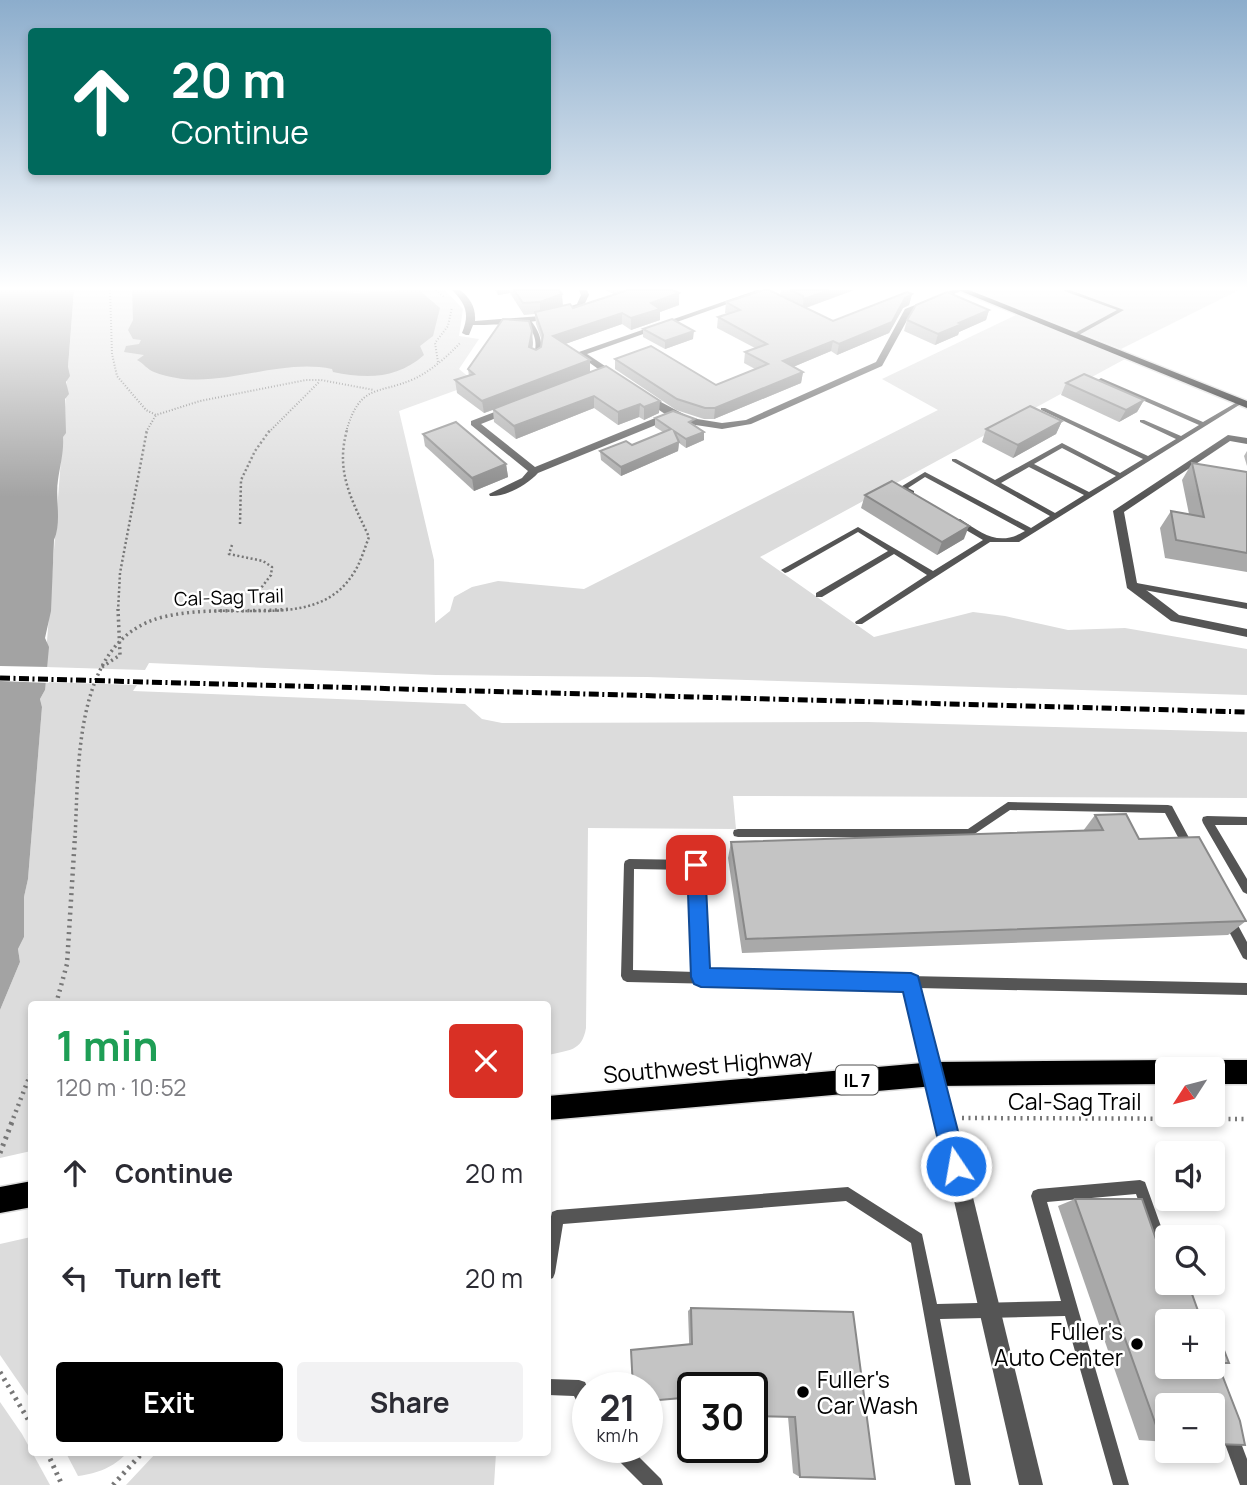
<!DOCTYPE html>
<meta charset="utf-8">
<style>
:root{--surface:#fff;--page:#f2f2f3;--text:#2b2b33;--muted:#7c7c81;--accent:#000}
body{margin:0;font-family:Manrope,sans-serif;background:var(--page);color:var(--text);height:100vh;display:flex;flex-direction:column;font-size:26px;white-space:nowrap}
*{box-sizing:border-box;margin:0}
p{font-size:23px;color:var(--muted)}
.icon{flex:none;width:38px;height:38px;fill:none;stroke:currentColor;stroke-width:2;stroke-linecap:round;stroke-linejoin:round}
.map{position:relative;flex:1;overflow:hidden}
.drawer{position:absolute;left:28px;top:1001px;width:523px;height:455px;display:flex;flex-direction:column;background:var(--surface);border-radius:7px;box-shadow:0 4px 10px #0003}
.drawer>*{flex:none}
.hud{position:absolute;left:28px;top:28px;width:523px;height:147px;border-radius:7px;box-shadow:0 4px 10px #0003;background:#00695c;color:#fff;overflow:hidden}
.needle{width:46px;rotate:234deg}
.buttons{position:absolute;left:1155px;top:1057px;display:grid;gap:14px}
.buttons a{display:grid;place-items:center;width:70px;height:70px;border-radius:7px;background:var(--surface);box-shadow:0 4px 10px #0003;font-size:35px}
.speed{position:absolute;left:572px;top:1372px;display:flex;gap:14px;font-size:35px;font-weight:700;text-align:center}
.speed>*{display:grid;place-content:center;width:91px;height:91px;border-radius:50%;background:var(--surface);box-shadow:0 4px 10px #0003;line-height:1}
.speed small{font-size:18px;font-weight:400}
.speed .limit{border:4px solid #111;border-radius:10px;background:#fff;color:#111}
.pin{position:absolute;display:grid;place-items:center;width:60px;height:60px;color:#fff;margin:-30px;border-radius:14px;box-shadow:0 4px 10px #0006}
.me{position:absolute;width:77px;margin:-38px;rotate:348deg;stroke-linejoin:round;filter:drop-shadow(0 0 5px #0008)}
.turn{display:flex;align-items:center;gap:24px;height:147px;padding:0 28px;font-size:32px}
.turn .icon{width:91px;height:91px;stroke-width:2.5}
.turn b{display:block;font-size:49px;line-height:60px}
.round{display:grid;place-items:center;flex:none;width:74px;height:74px;border-radius:7px;background:var(--page)}
.overview{display:flex;align-items:center;justify-content:space-between;height:119px;padding:0 28px}
h1{font-size:42px;font-weight:700;line-height:52px;color:#1e9e55}
.button{display:flex;gap:14px;margin-top:auto;padding:14px 28px}
.button a{flex:1;height:80px;border-radius:7px;background:var(--accent);color:#fff;font-size:28px;font-weight:700;line-height:80px;text-align:center}
.button a+a{background:var(--page);color:var(--text)}
ul{padding:0;list-style:none}
li{display:flex;align-items:center;gap:21px;height:105px;padding:0 28px}
li div{flex:1}
li b{display:block;font-size:26px}
li em{font-style:normal}
.map>svg:first-child{display:block}
</style>
<div class="map">
<svg width="1247" height="1485" viewBox="0 0 1247 1485">
<rect width="100%" height="100%" fill="#fff"/>
<g fill="#dcdcdc">
<path d="M74,290H445L463,309L459,336L479,339L459,369L476,383L399,411L434,560L435,623L450,611L454,597L472,587L498,581L584,589L938,410L882,379L1016,315L1125,359L760,557L874,637L973,612L1005,616L1068,630L1125,628L1247,649V695L647,677L436,675L149,663L145,670L45,667Z"/>
<path d="M971,290H1239L1121,349Z"/>
<path d="M45,682L137,685L133,691L465,704L482,719L502,723L868,722L1247,732V798L733,796L736,829L588,828L586,1028C582,1052 568,1050 548,1055V1004H32L31,1151L0,1158V1010L20,962L18,949L24,937V897L28,879L42,707L40,699L45,690Z"/>
<path d="M31,1237H32L31,1400L0,1355V1244Z"/>
<path d="M0,1402L22,1434L50,1485H0Z"/>
<path d="M66,1453H127C112,1468 99,1473 78,1476Z"/>
<path d="M156,1453V1452L496,1453L494,1485H126Z"/>
</g>
<g fill="#a3a3a3">
<path d="M0,290H74L68,367L70,376L66,382L69,394L65,399L66,433L63,437C64,452 60,466 58,480C55,499 62,522 54,540L51,611L45,638L49,647L45,690L40,699L42,707L28,879L24,897V937L18,949L20,962L0,1010Z"/>
<path d="M132,290H325C356,296 387,290 419,290L440,308L433,336L420,346L424,355C397,379 367,379 333,372L332,369C273,357 213,395 154,372C148,370 143,363 137,360L144,355L124,352L126,346L139,344L141,340L133,339L128,330L133,320Z"/>
</g>
<path fill="#fff" d="M0,666L49,667V683L0,681Z"/>
<g fill="none" stroke-linecap="round" stroke-linejoin="round">
<defs>
<g id="primary">
<path d="M958,290H969L1247,401V408Z"/>
<path d="M1167,1060L1175,1064L1178,1069H1167V1084L934,1086L548,1120V1096L934,1062Z"/>
<path d="M1213,1060H1247V1084H1213V1069H1202L1205,1064Z"/>
<path d="M32,1181V1207L0,1213V1187Z"/>
</g>
</defs>
<use href="#primary" stroke="#dbdbdb" stroke-width="3"/>
<g stroke="#777" stroke-width="2" stroke-dasharray="1 2" stroke-linecap="butt">
<path d="M110,290L112,354L117,376L146,410L156,415L200,401L306,380H321L374,390"/>
<path d="M436,290L445,298"/>
<path d="M438,362L435,343L448,326L452,307"/>
<path d="M146,432L156,415"/>
<path d="M269,432L320,381"/>
<path d="M346,432C360,383 377,395 414,379C432,370 447,357 461,342"/>
</g>
<g stroke="#777" stroke-width="2.5" stroke-dasharray="2 2.5" stroke-linecap="butt">
<path d="M240,524L241,480L255,451L270,430"/>
<path d="M232,545L229,554L263,561L272,567L271,575L258,592"/>
<path d="M118,611L120,573L147,430"/>
<path d="M214,611C259,609 321,621 351,577C360,565 364,550 369,537C352,500 335,472 347,430"/>
</g>
<g stroke="#777" stroke-width="3.5" stroke-dasharray="2 3.5" stroke-linecap="butt">
<path d="M102,667L120,655L118,609"/>
<path d="M75,838C79,766 73,639 163,617C205,607 248,613 291,609"/>
</g>
<g stroke="#777" stroke-width="4.5" stroke-dasharray="2 4.5" stroke-linecap="butt">
<path d="M56,1004L67,964L75,836"/>
<path d="M962,1118L1247,1119"/>
<path d="M11,1124L32,1070"/>
</g>
<g stroke="#777" stroke-width="5" stroke-dasharray="2.5 5" stroke-linecap="butt">
<path d="M0,1153L12,1122"/>
<path d="M0,1372L32,1426"/>
<path d="M47,1452L62,1485"/>
<path d="M113,1485L143,1452"/>
</g>
<g fill="#555" fill-rule="evenodd">
<path d="M1064,290H1070L1124,310L1077,336H1073V334L1117,310L1064,291Z"/>
<path d="M526,319H530C539,332 545,342 538,358L533,357C539,342 534,333 525,320Z"/>
<path d="M1101,378L1203,422L1239,401L1244,402L1019,542H990L862,624H856L855,622L927,575L894,554L822,597H816V593L888,551L858,532L788,572L785,573L781,570L858,527L933,571L983,540L954,523V519H960C983,534 999,547 1025,531L925,477L908,488L914,491V495H908L899,488L925,472L1031,528L1050,516L952,461V459H956L995,480L1062,443L1120,473L1143,459L1041,410V408H1045L1148,456L1176,439L1140,422V420H1144L1181,436L1199,425L1099,381L1098,380ZM1062,448L1116,476L1089,492L1034,464ZM1029,467L1084,495L1055,513L1001,483Z"/>
<path d="M1131,582L1247,603V609L1128,587L1127,585Z"/>
<path d="M1008,802L1168,805L1172,806L1195,849L1194,852L1190,854L1186,852L1165,813L1010,810L970,837H738L734,836L733,833L734,830L738,829H968Z"/>
<path d="M1207,816L1247,817V825H1215L1247,879V894L1243,892L1203,823L1202,820L1203,817Z"/>
<path d="M629,859L696,860L700,862L701,865L707,972L1247,983V995L918,988L940,1073L939,1078L934,1079L929,1078L928,1073L906,988L627,982L623,980L621,976L624,864L625,861ZM634,869L691,870L695,972L633,970Z"/>
<path d="M1229,915L1233,916L1247,942V960L1243,958L1223,920L1225,916Z"/>
<path d="M1140,1180L1145,1182L1167,1243V1270L1162,1268L1160,1263L1136,1194L1047,1202L1129,1485H1113L1065,1316L940,1319L971,1485H955L911,1243L846,1201L563,1224L555,1273L553,1278L548,1280V1230L552,1212L557,1210L848,1187L922,1234L937,1304L1061,1301L1031,1196L1033,1191L1038,1189Z"/>
<path d="M548,1379L579,1380L585,1382L588,1389V1414L582,1412L574,1396L548,1395Z"/>
<path d="M1229,1425L1235,1427L1247,1459V1485H1240L1221,1433L1223,1427Z"/>
<path d="M609,1447H629L661,1479L663,1485H643L611,1453Z"/>
</g>
<g fill="#555" fill-rule="evenodd">
<path d="M452,290H460C470,298 476,307 475,321L541,316L577,304L581,295L579,290H587L589,295C587,298 586,302 584,305C568,323 497,325 473,325L469,335H466L462,333C470,314 466,304 452,290Z"/>
<path d="M757,290H767L587,354L611,370V374L596,377V373L601,371L576,353Z"/>
<path d="M953,290H963L911,313L882,366L751,424L722,429L689,424L673,418L538,473C527,485 506,497 490,496L489,494L522,478L528,471L471,425V421L505,408H511V412L481,424L535,467L665,414L641,398L639,396L644,393L691,418L722,423L746,420L876,362L905,309Z"/>
<path d="M1228,435L1247,438V444L1230,441L1124,512L1137,583L1179,615L1247,629V637L1171,621L1127,588L1113,511Z"/>
<path d="M934,1065L941,1067L943,1074L1043,1485H1019L925,1074L927,1067Z"/>
</g>
<use href="#primary" fill="#000" fill-rule="evenodd"/>
<path stroke="#000" stroke-width="5" stroke-dasharray="10 3.5 2 3.5" stroke-linecap="butt" d="M0,678L1247,712"/>
</g>
<g fill="#a9a9a9">
<path d="M495,290H559L563,306L573,308L615,295L606,290H672L679,293V305L660,312V320L631,330L622,324L565,344L590,360V372L659,413L644,420L639,417L618,425L594,408L516,439L494,422L493,410L484,413L457,393L455,380L469,376L468,369L533,343L532,348L536,350L541,347L542,341L536,324L535,314L524,315L510,293L498,295Z"/>
<path d="M781,290H854L806,308L833,321L912,294L909,305L903,308L889,333L837,355L831,351L793,367L803,372L801,383L714,419H704L676,410L615,369V359L716,385L755,369L744,363L745,352L755,348L717,328L718,317L728,314L725,313L726,302L780,295Z"/>
<path d="M989,310L986,320L959,332L958,335L935,345L904,331L907,320Z"/>
<path d="M643,329L693,339L665,349L643,337Z"/>
<path d="M1066,383L1144,400L1137,412L1119,422L1061,395Z"/>
<path d="M655,418L695,425L704,432V440L686,448L679,443L678,451L621,476L601,460L600,451L632,445L663,432L655,427Z"/>
<path d="M1062,421L1056,434L1013,458L982,442L986,429Z"/>
<path d="M423,434L506,464L508,477L474,491L425,446Z"/>
<path d="M1247,451V466L1244,456Z"/>
<path d="M1192,463L1247,472V572L1165,558L1160,528L1171,511L1189,514L1182,480Z"/>
<path d="M865,495L964,539L937,555L861,508Z"/>
<path d="M1095,815L1139,839L1246,921L1228,935L742,953L728,858L731,842L1083,831Z"/>
<path d="M1075,1199L1166,1271L1201,1319L1221,1364L1167,1442L1139,1440L1058,1206Z"/>
<path d="M691,1308L853,1312L800,1477L793,1473L788,1417L693,1388V1406L691,1397L688,1311Z"/>
</g>
<g fill="#898989">
<path d="M497,290H509L510,293L498,295Z"/>
<path d="M829,290H854L802,309L804,299Z"/>
<path d="M679,293V305L660,312V320L631,330V318L651,303Z"/>
<path d="M562,294L563,306L540,313V302Z"/>
<path d="M912,294L909,305L903,308L889,333L837,355L839,344L905,298Z"/>
<path d="M989,310L986,320L959,332L958,335L935,345L938,334L959,323Z"/>
<path d="M622,313V324L554,348L553,336Z"/>
<path d="M532,331L533,343L531,359L529,347Z"/>
<path d="M694,331L693,339L665,349V341Z"/>
<path d="M833,341L831,351L781,372L783,361Z"/>
<path d="M590,360V372L484,413L482,401Z"/>
<path d="M803,372L801,383L714,419L715,408Z"/>
<path d="M594,396V408L516,439L514,426Z"/>
<path d="M1144,400L1137,412L1119,422L1126,410Z"/>
<path d="M660,401L659,413L644,420V407Z"/>
<path d="M640,404L639,417L618,425V412Z"/>
<path d="M1062,421L1056,434L1013,458L1018,445Z"/>
<path d="M704,432V440L686,448V439Z"/>
<path d="M679,442L678,451L621,476V467Z"/>
<path d="M506,464L508,477L474,491L472,478Z"/>
<path d="M969,526L964,539L937,555L942,542Z"/>
</g>
<g fill="#c4c4c4" stroke="#898989" stroke-width="2">
<path d="M514,290H559L562,294L540,302L523,303Z"/>
<path d="M626,290H672L679,293L651,303L660,309L631,318L622,313L553,336L590,360L482,401L455,380L474,374L468,369L503,319L529,321L532,331L529,347L536,350L541,347L543,335L535,312L570,304L573,308L628,290Z"/>
<path d="M764,290H769L833,321L907,292L912,294L905,298L892,322L839,344L833,341L783,361L803,372L715,408H705L677,399L615,359L651,346L716,385L768,364L745,352L767,344L718,317L740,310L726,302Z"/>
<path d="M790,290H829L804,299L803,296Z"/>
<path d="M947,292L989,310L959,323L962,324L938,334L907,320L916,305Z"/>
<path d="M672,319L694,331L665,341L643,329Z"/>
<path d="M606,366L660,401L644,407L640,404L618,412L594,396L514,426L493,409Z"/>
<path d="M1084,374L1144,400L1126,410L1066,383Z"/>
<path d="M1030,406L1062,421L1018,445L986,429Z"/>
<path d="M673,411L695,419L689,422L704,432L686,439L674,431L679,442L621,467L600,451L626,441L632,445L671,429L655,418Z"/>
<path d="M456,422L506,464L472,478L423,434Z"/>
<path d="M1192,463L1247,472V553L1176,540L1171,511L1204,517Z"/>
<path d="M892,481L969,526L942,542L865,495Z"/>
<path d="M1126,814L1139,839L1199,837L1246,921L746,939L731,842L1103,830L1095,815Z"/>
<path d="M1075,1199H1142L1167,1271V1283H1188L1201,1319L1212,1321H1167V1367H1213V1322L1229,1363H1222L1219,1367L1240,1421L1245,1445L1213,1444V1405H1167V1442H1162Z"/>
<path d="M691,1308L853,1312L875,1479L800,1477L795,1417L752,1416V1388H693V1397L648,1401V1388H633L631,1350L692,1344Z"/>
</g>
<linearGradient id="sky" x2="0" y2="1"><stop stop-color="#8cadcc"/><stop offset="0.58" stop-color="#fff"/><stop offset="1" stop-color="#fff" stop-opacity="0"/></linearGradient>
<rect width="1247" height="497" fill="url(#sky)"/>
<path fill="#1a73e8" stroke="#114b97" stroke-width="2" d="M696,857L702,859L705,865L710,968L911,973L918,976L967,1166L964,1174L956,1178L948,1174L944,1166L903,992L701,987L694,984L691,977L687,865L689,859Z"/>
<g fill="#000" stroke="#fff" stroke-width="2.5">
<circle cx="1137" cy="1344" r="7"/>
<circle cx="803" cy="1392" r="7"/>
</g>
<g text-anchor="middle" dominant-baseline="central" stroke-width="5" stroke-linejoin="round" paint-order="stroke">
<rect fill="#fff" stroke="#4c4c4c" stroke-width="2" x="836" y="1065.5" width="42" height="29" rx="5"/>
<g font-size="18" font-weight="bold" fill="#000">
<text x="857" y="1080">IL 7</text>
</g>
<g font-size="19" fill="#000" stroke="#fff">
<text transform="translate(229 597) rotate(-2)">Cal-Sag Trail</text>
</g>
<g font-size="23" fill="#000" stroke="#fff">
<text transform="translate(708 1065) rotate(-5)">Southwest Highway</text>
<text x="1075" y="1101">Cal-Sag Trail</text>
</g>
<g font-size="23" fill="#000" stroke="#fff" text-anchor="end">
<text x="1123" y="1331">Fuller's<tspan x="1123" dy="26">Auto Center</tspan></text>
<text x="817" y="1379" text-anchor="start">Fuller's<tspan x="817" dy="26">Car Wash</tspan></text>
</g>
</g>
</svg>
<div class="buttons">
<a><svg class="needle" viewBox="-14 -14 28 28"><path d="M0-13l5 13h-10z" fill="#e53935"/><path d="M0 13l5-13h-10z" fill="#7c7c81"/></svg></a>
<a><svg class="icon" aria-label="sound" viewBox="0 0 24 24"><path d="M4 9h4l5-4v14l-5-4H4zM17 9q2 3 0 6"/></svg></a>
<a><svg class="icon" aria-label="search" viewBox="0 0 24 24"><circle cx="10" cy="10" r="6"/><path d="M15 15l6 6"/></svg></a>
<a>+</a>
<a>−</a>
</div>
<div class="speed"><div>21<small>km/h</small></div><div class="limit">30</div></div>
<div class="pin" style="left:696px;top:865px;background:#d93025"><svg class="icon" aria-label="arrive" viewBox="0 0 24 24"><path d="M6 21V4h12l-3 4 3 4H6"/></svg></div>
<svg class="me" style="left:956px;top:1166px" viewBox="-20 -20 40 40"><circle r="17" fill="#1a73e8" stroke="#fff" stroke-width="3"/><path d="M0-11L8 9 0 5-8 9z" fill="#fff"/></svg>
<div class="hud">
<div class="turn"><svg class="icon" aria-label="ahead" viewBox="0 0 24 24"><path d="M12 20V5M6 11l6-6 6 6"/></svg><div><b>20 m</b>Continue</div></div>
</div>
<section class="drawer">
<div class="overview"><div><h1>1 min</h1><p>120 m · 10:52</p></div><a class="round" style="background:#d93025;color:#fff"><svg class="icon" aria-label="close" viewBox="0 0 24 24"><path d="M6 6l12 12M18 6L6 18"/></svg></a></div>
<ul>
<li><svg class="icon" aria-label="ahead" viewBox="0 0 24 24"><path d="M12 20V5M6 11l6-6 6 6"/></svg><div><b>Continue</b></div><em>20 m</em></li>
<li><svg class="icon" aria-label="left" viewBox="0 0 24 24"><path d="M17 20v-9H6M10 6l-5 5 5 5"/></svg><div><b>Turn left</b></div><em>20 m</em></li>
</ul>
<div class="button"><a>Exit</a><a>Share</a></div>
</section>
</div>
